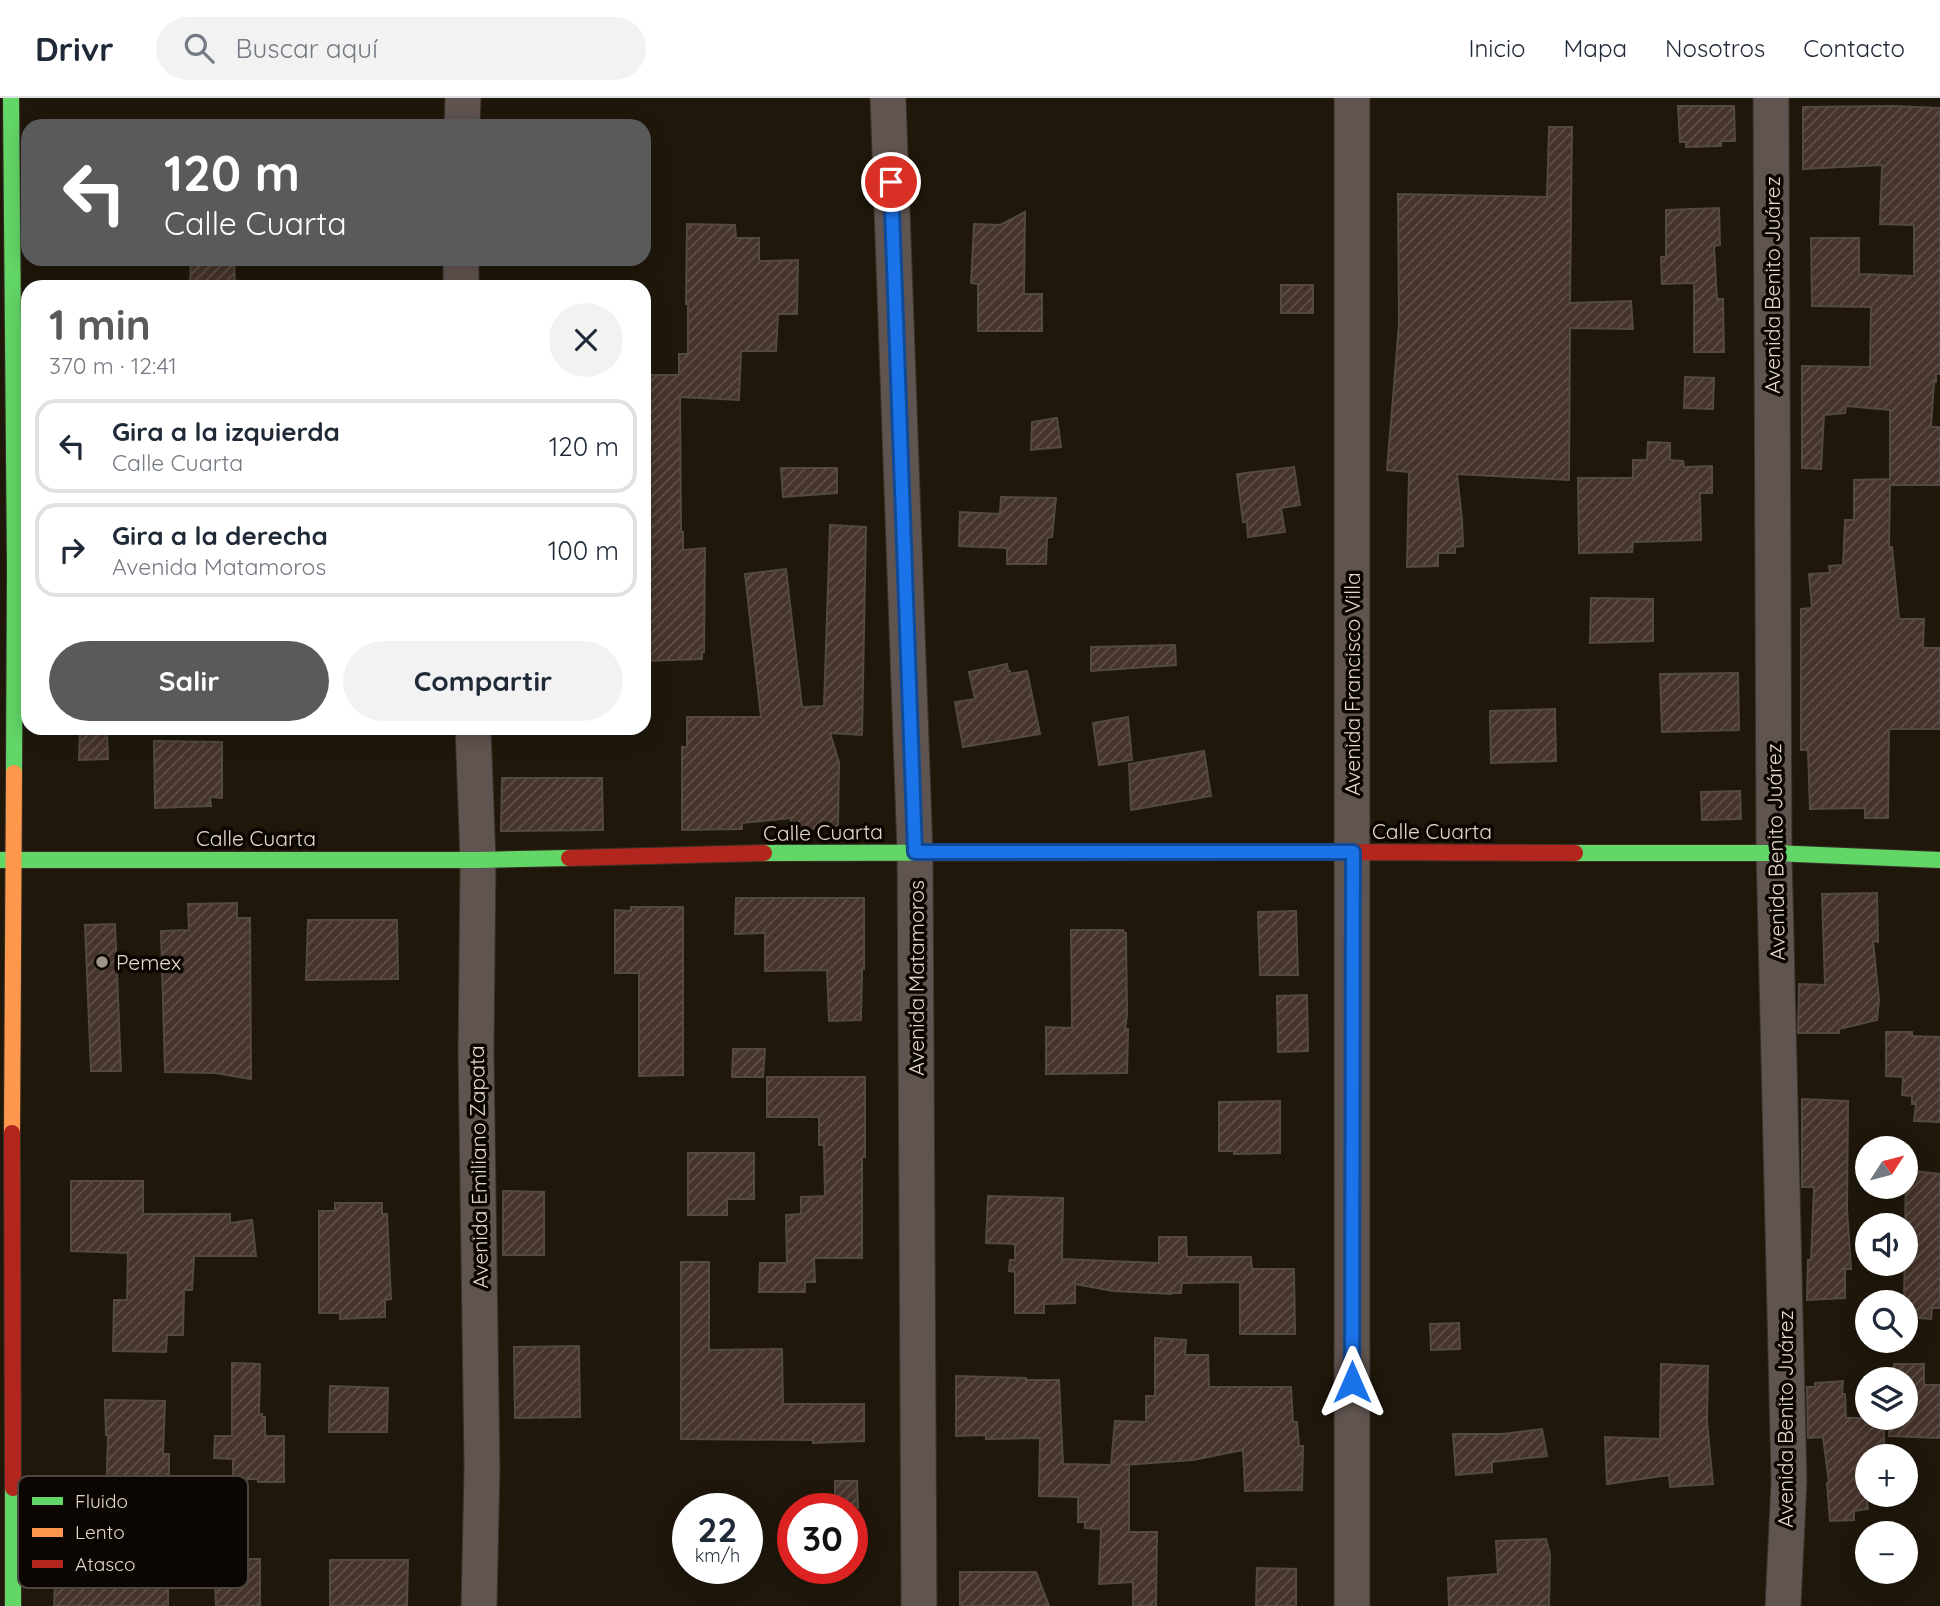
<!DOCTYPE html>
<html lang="es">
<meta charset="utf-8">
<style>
:root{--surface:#fff;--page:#f2f2f3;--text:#1f2937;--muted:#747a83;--line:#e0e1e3;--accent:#595a5b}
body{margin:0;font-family:Quicksand,sans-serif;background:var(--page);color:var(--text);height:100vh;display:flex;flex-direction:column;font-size:26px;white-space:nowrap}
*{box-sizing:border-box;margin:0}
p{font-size:23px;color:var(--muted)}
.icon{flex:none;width:38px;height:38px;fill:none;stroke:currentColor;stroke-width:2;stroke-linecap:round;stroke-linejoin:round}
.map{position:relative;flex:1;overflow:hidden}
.sheet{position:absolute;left:21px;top:182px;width:630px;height:455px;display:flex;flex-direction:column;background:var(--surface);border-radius:21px;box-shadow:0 4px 18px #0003}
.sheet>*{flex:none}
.top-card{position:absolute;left:21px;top:21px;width:630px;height:147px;border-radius:21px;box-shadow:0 4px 18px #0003;background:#595a5b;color:#fff;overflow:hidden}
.needle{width:46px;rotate:54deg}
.fabs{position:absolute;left:1855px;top:1038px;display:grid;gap:14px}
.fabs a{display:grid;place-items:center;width:63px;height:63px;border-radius:50%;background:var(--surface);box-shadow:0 4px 18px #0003;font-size:35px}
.speed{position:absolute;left:672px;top:1395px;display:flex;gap:14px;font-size:35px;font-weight:700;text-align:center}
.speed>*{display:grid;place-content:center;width:91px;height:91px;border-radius:50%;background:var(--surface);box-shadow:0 4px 18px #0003;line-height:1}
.speed small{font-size:18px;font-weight:400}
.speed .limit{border:10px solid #d22;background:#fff;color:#111}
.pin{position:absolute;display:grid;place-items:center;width:60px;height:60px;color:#fff;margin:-30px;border:4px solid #fff;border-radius:50%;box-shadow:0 2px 7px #0007}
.me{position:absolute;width:77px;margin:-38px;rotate:0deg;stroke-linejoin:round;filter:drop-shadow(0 0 5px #0008)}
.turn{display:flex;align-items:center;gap:24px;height:147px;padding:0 28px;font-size:32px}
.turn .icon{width:91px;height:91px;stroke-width:2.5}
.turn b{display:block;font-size:49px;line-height:60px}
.round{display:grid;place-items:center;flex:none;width:74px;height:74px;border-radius:37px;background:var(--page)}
.summary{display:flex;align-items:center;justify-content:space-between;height:119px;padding:0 28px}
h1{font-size:42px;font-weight:800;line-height:52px;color:var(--accent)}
.button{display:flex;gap:14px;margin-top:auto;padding:14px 28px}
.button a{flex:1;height:80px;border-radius:42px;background:var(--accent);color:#fff;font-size:28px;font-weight:800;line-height:80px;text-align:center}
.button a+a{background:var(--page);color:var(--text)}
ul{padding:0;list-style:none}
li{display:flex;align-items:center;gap:21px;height:94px;margin:0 14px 10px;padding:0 14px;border:4px solid var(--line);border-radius:21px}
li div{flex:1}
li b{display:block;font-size:26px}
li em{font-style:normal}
header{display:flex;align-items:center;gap:42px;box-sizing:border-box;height:98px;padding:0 35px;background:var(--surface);border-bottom:2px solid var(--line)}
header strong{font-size:33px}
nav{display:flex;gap:38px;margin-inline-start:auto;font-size:24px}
.search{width:490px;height:63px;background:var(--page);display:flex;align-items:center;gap:18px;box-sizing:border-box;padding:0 24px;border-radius:38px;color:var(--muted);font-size:26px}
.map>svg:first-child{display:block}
</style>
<header>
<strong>Drivr</strong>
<div class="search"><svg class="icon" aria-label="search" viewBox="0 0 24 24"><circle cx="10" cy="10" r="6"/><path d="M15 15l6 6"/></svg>Buscar aquí</div>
<nav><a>Inicio</a><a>Mapa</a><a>Nosotros</a><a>Contacto</a></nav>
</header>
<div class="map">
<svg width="1940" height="1508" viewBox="0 0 1940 1508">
<defs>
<pattern id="building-hatch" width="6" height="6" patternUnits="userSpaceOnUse" patternTransform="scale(1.75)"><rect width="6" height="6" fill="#45342b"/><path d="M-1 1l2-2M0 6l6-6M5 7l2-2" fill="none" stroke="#605148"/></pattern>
</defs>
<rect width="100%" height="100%" fill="#1f170a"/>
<g fill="url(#building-hatch)" stroke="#534942" stroke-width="2">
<path d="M1678,8H1734L1735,43H1721V48L1686,49V44H1680Z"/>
<path d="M1892,8L1940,10V276H1936V284H1934L1931,329H1940V387H1890L1889,449H1892L1899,521H1924L1923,550H1940V631H1889L1888,720H1865V710L1810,711L1808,652H1801V511L1812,510L1809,476L1830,475L1829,468L1843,467L1845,422H1854V382L1890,381V312L1846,308L1845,315L1824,317L1821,371L1802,370V268L1870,269L1871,209L1812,208L1811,140H1859V176L1914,178V127L1880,126L1882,67L1803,71V9Z"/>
<path d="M1549,29H1572L1570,205L1631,203L1633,231L1570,230L1569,382L1457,376L1462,422L1463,448L1455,449V455H1438V468L1407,469L1409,374L1387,372L1399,226L1398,96L1547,99Z"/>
<path d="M1719,110L1720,147L1714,148L1717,201H1723L1724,254H1694V185L1662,186L1661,159H1666V112Z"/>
<path d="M1025,114L1024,196H1042V233H978V186L971,185L974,126L1000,127Z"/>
<path d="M687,126L735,127L736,140H759V163L798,162L797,216H778L776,253H741L739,302L680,299L681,434H683V452L705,450L704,554H702V561L644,563V277H679V256H688V206H686Z"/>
<path d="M191,161H234L235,189H203V187H190Z"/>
<rect x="1281" y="187" width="32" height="28"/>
<path d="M1685,279L1714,280L1713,311L1684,310Z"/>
<path d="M1057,320L1061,349L1031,352L1032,324Z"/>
<path d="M1648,344L1670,345V362L1683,363L1684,369L1712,368V395H1700L1701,442L1633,444L1632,454L1579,455L1578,380H1633V362H1647Z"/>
<path d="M1294,369L1300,407L1281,410L1285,434L1248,439L1247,424H1243L1237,376Z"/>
<path d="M781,370H837V395L783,399Z"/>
<path d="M1001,399L1056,400L1052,439L1047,440L1046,466H1007V450L959,448L960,414L1000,416Z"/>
<path d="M830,427L866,429L862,637L830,635L839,664L838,730L791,731V720L742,725V731L682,732V649H687V619H761L745,476L786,471L802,609L824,608Z"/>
<path d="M1591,500L1653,501V543L1590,545Z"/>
<path d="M1175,547L1176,567L1091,573V549Z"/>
<path d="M1007,566L1008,573H1010V576L1027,573L1040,636L963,649L955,604L975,601L969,574Z"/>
<path d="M1738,575L1739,632L1662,634L1660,576Z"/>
<path d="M1555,611L1556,663L1491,665L1490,613Z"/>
<path d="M1128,619L1132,662L1099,667L1093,625Z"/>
<path d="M80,630H107L108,661L79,662Z"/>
<path d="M154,643L222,644V700L210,699L211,708L155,710Z"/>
<path d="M1204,653L1211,698L1131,712L1129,666Z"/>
<path d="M502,680H602L603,732L501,733Z"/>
<path d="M1740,693L1741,721L1702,722L1701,694Z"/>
<path d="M1877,795L1878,844L1873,843L1879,902L1877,922L1839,931V935H1798L1799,886L1825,887L1822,796Z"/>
<path d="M736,800H864V871H862L861,922L829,923L827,872L765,873V835L735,836Z"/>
<path d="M237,805V820H250L251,981L215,975L165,974L161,833L189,832L188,806Z"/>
<path d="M631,809H683V977L639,978V875H615V812L631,813Z"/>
<path d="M1296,813L1298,877H1260L1258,814Z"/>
<path d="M308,822H397L398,881L306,882Z"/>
<path d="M115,826L121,973H91L85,827Z"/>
<path d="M1071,832H1123V834L1126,835L1127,917L1125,931H1128L1127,975L1046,976V929L1072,930Z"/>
<path d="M1307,897L1308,953L1278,954L1277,898Z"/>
<path d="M1886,934H1912V938L1940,939V1024L1914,1023L1916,1006H1912V998L1902,997L1903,979L1886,978Z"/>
<path d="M733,951H765L763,979H732Z"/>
<path d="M767,979H865V1059H862V1160H814L815,1184H805V1194H759L760,1165H787L786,1117L801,1116V1099L825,1098L824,1047H819V1019H767Z"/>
<path d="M1802,1001L1848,1003L1847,1111L1851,1171H1845V1200L1807,1202L1808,1162H1811L1814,1089H1802Z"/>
<path d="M1280,1003V1055L1234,1056V1053H1219V1004Z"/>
<path d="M688,1055H754V1101H727V1117H688Z"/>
<path d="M1906,1072L1940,1076V1210H1932L1931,1221L1907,1219L1908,1208H1906L1904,1204Z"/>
<path d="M71,1083H143V1116H230V1125L252,1122L256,1158H194L192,1192H184L183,1237H167L166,1254L113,1253L114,1202H127L128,1155L71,1153Z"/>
<path d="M503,1093L544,1094V1157H503Z"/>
<path d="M988,1098L1063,1100L1062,1161L1159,1165V1139H1186L1187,1159H1251L1252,1171H1294L1295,1236H1240V1184L1182,1185L1181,1195H1171V1196L1113,1193L1075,1186V1205L1044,1206V1215H1015V1174L1009,1173L1010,1162H1015V1146L986,1145Z"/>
<path d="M335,1105H382V1116H387L391,1201L385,1202V1219L340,1221V1215H319V1113H335Z"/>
<path d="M681,1164H709V1252L782,1251L783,1306H864V1343L813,1345V1342L681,1341Z"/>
<path d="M1459,1225L1460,1251L1431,1252L1430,1226Z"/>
<path d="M1155,1240L1186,1242L1185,1257H1208L1209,1289H1291L1293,1324H1297L1299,1348H1303L1302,1392L1245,1393L1243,1352L1193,1362L1123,1367H1129V1434H1157L1156,1508H1133V1484L1099,1486L1101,1431L1085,1430V1424H1078V1399L1039,1398L1040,1340L986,1341V1337L956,1338V1278L1026,1280V1282H1059L1063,1366L1111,1367L1115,1323L1146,1324V1298H1155Z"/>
<path d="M579,1248L580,1319L515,1320L514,1249Z"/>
<path d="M232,1265L260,1266L259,1317L262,1316V1319H265V1338H284V1384H258V1381H233V1361L214,1360L215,1338H232Z"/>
<path d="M1661,1266L1708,1268L1707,1324L1713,1386L1670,1389L1669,1377L1607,1386L1605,1339L1660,1341Z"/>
<path d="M1894,1266H1924V1287H1940V1340L1889,1338L1890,1320H1906V1281H1893Z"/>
<path d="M1843,1283L1842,1296H1845L1846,1320H1883L1885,1358H1867V1377L1864,1378L1868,1411L1854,1413V1422L1830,1423L1827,1385L1829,1384L1823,1339L1808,1340L1807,1289H1815V1285Z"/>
<path d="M330,1288L388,1290L387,1334H329Z"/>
<path d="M105,1302L165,1303L163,1356H169V1406L106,1404L108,1337H106Z"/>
<path d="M1542,1331L1547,1358L1492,1364V1374L1456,1377L1453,1336H1503Z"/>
<path d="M835,1383H857L858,1410H835Z"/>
<path d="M1546,1441L1550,1456L1549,1508H1449L1448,1480L1498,1476L1496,1443Z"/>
<path d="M78,1444H117V1458H168V1508H54L55,1484L78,1485Z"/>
<path d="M214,1461H260V1508H216Z"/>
<path d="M330,1462H408L407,1508H330Z"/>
<path d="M1257,1470L1296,1471V1508H1256Z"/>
<path d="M960,1474H1036L1049,1508H960Z"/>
</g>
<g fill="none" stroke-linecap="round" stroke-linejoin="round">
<defs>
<g id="street">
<path d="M888,0L915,754L919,1508"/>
<path d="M1352,0V1508"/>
<path d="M1771,0L1774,755L1789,1383L1783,1508"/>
<path d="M462,28L463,0"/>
<path d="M461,189V161"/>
<path d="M473,630L478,762L476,954L482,1370L479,1508"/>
</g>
<g id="fast">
<path d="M11,0L15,469L14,675"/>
<path d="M764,755L1320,754"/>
<path d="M1575,755H1774L1940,762"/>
<path d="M0,762H478L569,760"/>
<path d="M13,1390V1508"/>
</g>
<path id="slow" d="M12,1035L14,675"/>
<g id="jam">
<path d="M1320,754L1575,755"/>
<path d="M569,760L764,755"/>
<path d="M12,1035L13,1390"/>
</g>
</defs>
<use href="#street" stroke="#393127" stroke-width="37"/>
<use href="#fast" stroke="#393127" stroke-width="18"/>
<use href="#slow" stroke="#393127" stroke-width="18"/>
<use href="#jam" stroke="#393127" stroke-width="18"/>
<use href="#street" stroke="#605450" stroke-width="35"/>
<use href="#fast" stroke="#63d668" stroke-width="16"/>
<use href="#slow" stroke="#ff974d" stroke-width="16"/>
<use href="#jam" stroke="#b3261e" stroke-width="16"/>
</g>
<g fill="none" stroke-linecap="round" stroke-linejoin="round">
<defs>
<path id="route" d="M891,84L915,754H1353L1352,1284"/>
</defs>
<use href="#route" stroke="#114b97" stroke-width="18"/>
<use href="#route" stroke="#1a73e8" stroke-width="12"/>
</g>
<circle fill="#9f9687" stroke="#0b0601" stroke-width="2.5" cx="102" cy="864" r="7"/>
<g text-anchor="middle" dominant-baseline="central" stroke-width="7" stroke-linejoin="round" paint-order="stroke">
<g font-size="21" fill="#e4dacb" stroke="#0b0601">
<text transform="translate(1772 187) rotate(-90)">Avenida Benito Juárez</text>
<text transform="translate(1352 586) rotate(-90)">Avenida Francisco Villa</text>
<text x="1432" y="733">Calle Cuarta</text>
<text transform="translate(823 734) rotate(-1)">Calle Cuarta</text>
<text x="256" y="740">Calle Cuarta</text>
<text transform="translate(1775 754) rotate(-91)">Avenida Benito Juárez</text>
<text transform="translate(916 880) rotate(-90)">Avenida Matamoros</text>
<text transform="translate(478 1069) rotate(-91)">Avenida Emiliano Zapata</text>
<text transform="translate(1785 1321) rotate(-90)">Avenida Benito Juárez</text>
</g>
<g font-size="21" fill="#e4dacb" stroke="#0b0601" text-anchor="start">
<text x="116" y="864">Pemex</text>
</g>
</g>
<rect x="18" y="1378" width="230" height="112" rx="10" fill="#0b0601" stroke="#4c463e" stroke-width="2"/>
<rect x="32" y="1399" width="31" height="8" fill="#63d668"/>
<rect x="32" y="1430" width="31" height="9" fill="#ff974d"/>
<rect x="32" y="1462" width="31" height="8" fill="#b3261e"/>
<g font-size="19" fill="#e4dacb">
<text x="75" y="1410">Fluido</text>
<text x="75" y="1441">Lento</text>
<text x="75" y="1473">Atasco</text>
</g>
</svg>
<div class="fabs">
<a><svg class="needle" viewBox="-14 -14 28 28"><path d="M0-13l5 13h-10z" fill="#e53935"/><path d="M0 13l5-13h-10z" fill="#747a83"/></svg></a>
<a><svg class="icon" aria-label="sound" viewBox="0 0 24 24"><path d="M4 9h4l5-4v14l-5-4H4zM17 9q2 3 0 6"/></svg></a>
<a><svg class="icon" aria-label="search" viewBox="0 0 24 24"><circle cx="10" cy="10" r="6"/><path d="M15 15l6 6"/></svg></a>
<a><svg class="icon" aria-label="layers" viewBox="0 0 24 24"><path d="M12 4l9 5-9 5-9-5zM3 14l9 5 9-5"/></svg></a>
<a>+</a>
<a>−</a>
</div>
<div class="speed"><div>22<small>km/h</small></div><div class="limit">30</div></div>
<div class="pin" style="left:891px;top:84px;background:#d93025"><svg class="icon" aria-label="arrive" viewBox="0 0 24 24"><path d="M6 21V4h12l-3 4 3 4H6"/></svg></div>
<svg class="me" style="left:1352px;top:1284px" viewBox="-20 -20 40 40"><path d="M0-17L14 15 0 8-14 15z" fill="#1a73e8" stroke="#fff" stroke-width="4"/></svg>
<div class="top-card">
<div class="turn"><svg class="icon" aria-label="left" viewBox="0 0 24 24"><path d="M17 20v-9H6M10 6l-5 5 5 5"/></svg><div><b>120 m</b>Calle Cuarta</div></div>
</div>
<section class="sheet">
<div class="summary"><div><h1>1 min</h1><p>370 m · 12:41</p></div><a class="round"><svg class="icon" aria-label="close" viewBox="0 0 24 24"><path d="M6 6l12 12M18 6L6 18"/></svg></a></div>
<ul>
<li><svg class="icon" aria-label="left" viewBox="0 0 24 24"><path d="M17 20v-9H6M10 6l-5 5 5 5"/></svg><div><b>Gira a la izquierda</b><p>Calle Cuarta</p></div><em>120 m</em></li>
<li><svg class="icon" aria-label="right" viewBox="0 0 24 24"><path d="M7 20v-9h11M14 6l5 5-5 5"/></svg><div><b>Gira a la derecha</b><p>Avenida Matamoros</p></div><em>100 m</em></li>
</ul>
<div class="button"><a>Salir</a><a>Compartir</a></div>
</section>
</div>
